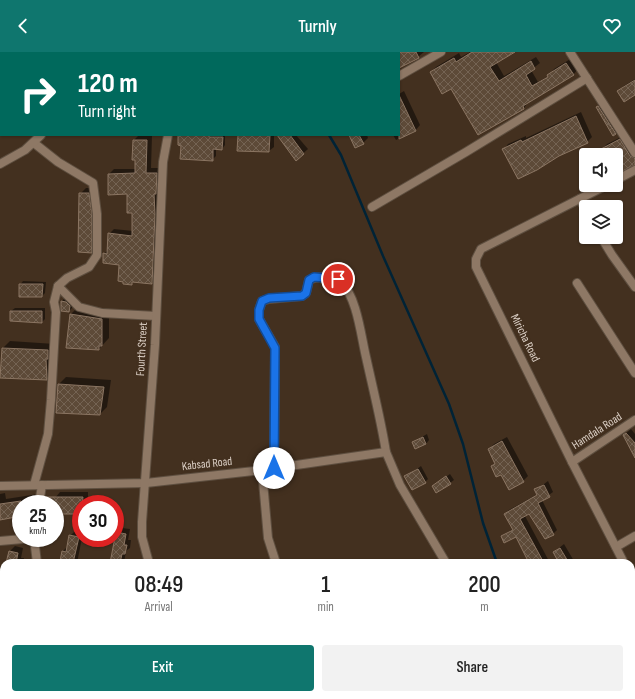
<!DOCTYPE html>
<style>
:root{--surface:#fff;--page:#f2f2f2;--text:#222;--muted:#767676;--accent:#0f766e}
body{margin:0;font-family:"Sofia Sans Condensed",sans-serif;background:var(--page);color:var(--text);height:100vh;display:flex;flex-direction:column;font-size:15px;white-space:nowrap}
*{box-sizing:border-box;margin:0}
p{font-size:13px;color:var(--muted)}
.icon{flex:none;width:22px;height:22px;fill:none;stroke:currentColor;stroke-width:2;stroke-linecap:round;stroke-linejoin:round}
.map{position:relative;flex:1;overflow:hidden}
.details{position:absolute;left:0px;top:507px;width:635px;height:140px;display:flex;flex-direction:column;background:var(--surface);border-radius:12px 12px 0 0;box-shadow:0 1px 3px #0004}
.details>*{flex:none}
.hud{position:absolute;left:0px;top:0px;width:400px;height:84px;box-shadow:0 1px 3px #0004;background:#00695c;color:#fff;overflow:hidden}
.tools{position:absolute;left:579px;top:96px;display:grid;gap:8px}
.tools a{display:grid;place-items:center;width:44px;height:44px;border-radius:4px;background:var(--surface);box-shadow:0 1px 3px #0004;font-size:20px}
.speed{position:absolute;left:12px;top:443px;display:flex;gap:8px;font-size:20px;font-weight:700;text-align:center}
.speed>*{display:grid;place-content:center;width:52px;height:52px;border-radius:50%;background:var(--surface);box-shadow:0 1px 3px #0004;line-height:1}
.speed small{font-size:10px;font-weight:400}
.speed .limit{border:6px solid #d22;background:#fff;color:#111}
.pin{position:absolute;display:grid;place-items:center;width:34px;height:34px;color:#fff;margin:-17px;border:2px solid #fff;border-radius:50%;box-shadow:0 1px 4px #0007}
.me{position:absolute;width:44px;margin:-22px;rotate:0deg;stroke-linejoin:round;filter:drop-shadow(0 0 3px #0008)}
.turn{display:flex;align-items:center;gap:14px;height:84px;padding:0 12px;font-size:18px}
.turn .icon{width:52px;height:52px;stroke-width:2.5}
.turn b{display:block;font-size:28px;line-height:34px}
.eta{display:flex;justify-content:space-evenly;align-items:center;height:68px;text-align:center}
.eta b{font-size:24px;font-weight:600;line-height:28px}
.cta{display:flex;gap:8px;margin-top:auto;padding:8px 12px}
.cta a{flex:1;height:46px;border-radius:4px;background:var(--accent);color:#fff;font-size:16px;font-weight:600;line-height:46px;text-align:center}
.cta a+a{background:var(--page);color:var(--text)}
header{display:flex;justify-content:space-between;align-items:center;height:52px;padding:0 12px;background:var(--accent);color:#fff;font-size:18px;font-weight:600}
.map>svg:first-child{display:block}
</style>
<header><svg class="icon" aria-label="back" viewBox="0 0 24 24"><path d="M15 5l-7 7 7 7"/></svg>Turnly<svg class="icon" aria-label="heart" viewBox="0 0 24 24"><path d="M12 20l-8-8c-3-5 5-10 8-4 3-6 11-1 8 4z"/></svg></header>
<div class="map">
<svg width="635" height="647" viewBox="0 0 635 647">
<defs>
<pattern id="building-cross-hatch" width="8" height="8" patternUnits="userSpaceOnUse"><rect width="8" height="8" fill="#5d4a38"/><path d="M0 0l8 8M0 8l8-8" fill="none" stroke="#746353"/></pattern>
</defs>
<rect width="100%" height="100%" fill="#43301f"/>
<g fill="#0007">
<path d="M0,0H62L1,1V22Z"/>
<path d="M74,0H106L74,1Z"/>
<rect x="129" y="0" width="11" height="1"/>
<path d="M219,0H239L240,1H220Z"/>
<path d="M245,0H255V1H243Z"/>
<path d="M280,0H322L323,1H280Z"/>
<path d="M326,0H370V1H324Z"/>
<path d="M383,0H424L418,5L399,15V1Z"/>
<path d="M470,0H513L496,10L504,24L536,5L540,11L531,18L538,30L549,24L554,17L572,6L578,17L573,23L528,50L524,56L479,81L451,36L431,20L436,15L459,1L461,5Z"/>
<path d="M635,27V42L619,39L624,34Z"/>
<path d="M404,39L420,73L415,79L396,88L393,83H399V42Z"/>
<path d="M600,54L617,80L613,82L598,55Z"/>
<path d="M581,60L592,85L587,90L559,103L504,97L508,92L526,84V86Z"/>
<path d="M139,83L152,84L151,116H162L157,225L152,231L134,229L131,232L120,212L104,202L108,198L109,182L114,177L133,179V160L128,141L109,122L114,117H136L134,88Z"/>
<path d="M179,83H225V93L222,97L216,96V104L212,108L182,93Z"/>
<path d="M233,83H274V95L269,99L238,98L239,83Z"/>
<path d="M279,83H296L308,97L297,107Z"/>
<path d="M350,83H367L368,86L363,91Z"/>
<path d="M625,83L635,98V112L616,121V103H605L602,97L607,92Z"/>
<path d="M86,136H94L96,194L91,200L80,142Z"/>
<path d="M23,229L46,230L45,241L42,244L20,233Z"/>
<path d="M65,246L73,250L72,256L69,259L62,249Z"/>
<path d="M78,255L109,260V286L99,297L71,262Z"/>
<path d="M15,256H45V267L42,270L11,268V259Z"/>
<path d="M10,289L55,292L53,320L46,327L3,296Z"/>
<path d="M66,325L111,328L107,355L100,362L59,332Z"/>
<path d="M631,377L635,382V404L624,383Z"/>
<path d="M427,382L429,388L426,392L413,390Z"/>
<path d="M507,385L528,424L523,429L501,421L492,414L496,410L489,397L494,392Z"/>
<path d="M421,414L428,427L425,430L406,425Z"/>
<path d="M450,422L454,428L437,440L433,434Z"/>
<path d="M548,429L553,440L542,448L557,478L553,482L530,461L525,464L550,511H531L517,484H502L513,477L505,462L509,458L538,442L536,438Z"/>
<path d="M60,440H88V452H81L55,461V446Z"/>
<path d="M5,441L6,447L38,442L39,452H21V463L0,467V442Z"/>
<path d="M122,476L130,477L128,488H131L130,496L126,499L124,511H111L117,481Z"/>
<path d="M76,478L81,479L82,486L77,511H64L63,499L68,494L70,484Z"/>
<path d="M564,492L574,509L572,511H556L559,508L554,500Z"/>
<path d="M15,494L23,496L21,506H24L23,511H7L10,499Z"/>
<path d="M0,571L3,572L0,588Z"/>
<path d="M4,637V643H17L16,647H0L1,639Z"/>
<path d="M477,643H515L518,647H470Z"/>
</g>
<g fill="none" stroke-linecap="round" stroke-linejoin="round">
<g stroke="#002336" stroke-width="2.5">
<path d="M266,0L267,1"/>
<path d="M329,83L341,103L383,204L449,352L463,392L483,471L497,511"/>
<path d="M572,643L574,647"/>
</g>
</g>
<g fill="url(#building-cross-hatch)" stroke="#8b7562">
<path d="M399,0H416L419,6L399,16Z"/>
<path d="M472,0H515L490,15L499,29L531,9L535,17L526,23L532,34L548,25L547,23L566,11L574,23L523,54L524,57L478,83L451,37L442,42L430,20L454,6L456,10Z"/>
<path d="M635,28V43L624,50L617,39Z"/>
<path d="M399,43L416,79L399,87Z"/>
<path d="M598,54L616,82L613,84L596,55Z"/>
<path d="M576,64L588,91L559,104L537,118L518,127L502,97L521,88L522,90Z"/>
<path d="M178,83H209V85H223L222,98L213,97V109L180,107L181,94L178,93Z"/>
<path d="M238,83H270L269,100L237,99Z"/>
<path d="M277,83H290L304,102L296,109Z"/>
<path d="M349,83H359L364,92L355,96Z"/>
<path d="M620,87L630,104L635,106V113L616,122V103H604L601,97Z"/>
<path d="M133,88H147L146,121H157L156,142H154L155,162L152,232L132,230V233L123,232V230L118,229L119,213L103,211V201L107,202L108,181L132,184V161H127V142L108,143V122L135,121V108H132Z"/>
<path d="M79,141H89L92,162V201L78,200Z"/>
<path d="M19,232H43L42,245H19Z"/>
<path d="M61,249L66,250L70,254L69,260L61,259Z"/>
<path d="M10,259H42V271L10,269Z"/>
<path d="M70,262L102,267V294H99V298L66,296Z"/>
<path d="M2,296L48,298V307H46L47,328L0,326Z"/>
<path d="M58,332L104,335L100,363L56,361Z"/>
<path d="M626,381L635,391V406L623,383Z"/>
<path d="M423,385L426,392L415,397L412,390Z"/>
<path d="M502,389L524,430L509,438L501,423L496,425L491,414L495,412L488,397Z"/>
<path d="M418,417L426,431L412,438L404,424Z"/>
<path d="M446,424L451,432L436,441L432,434Z"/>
<path d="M544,433L550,445L538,451L554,483L545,487L529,462L520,467L544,511H529L516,485L504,491L501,484L513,478L504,462L537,443L534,437Z"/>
<path d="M46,445H83L81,462H55V452H45Z"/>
<path d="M21,449V464L0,468V452Z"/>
<path d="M116,480L126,482L124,493H127L125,502H122L120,511H110Z"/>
<path d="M69,483L79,485L73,511H63L60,509L62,499L66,500Z"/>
<path d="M560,496L569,511H559L553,500Z"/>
<path d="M9,499L18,501L16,511H6Z"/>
</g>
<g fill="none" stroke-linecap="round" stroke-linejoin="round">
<defs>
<g id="street">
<path d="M369,0V1"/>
<path d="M570,0L635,101"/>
<path d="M68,1V0"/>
<path d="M181,1V0"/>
<path d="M399,24L441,0"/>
<path d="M34,91L58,110L93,131L97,162V203L89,215L67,226L58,234L54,250L56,260L51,348L48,382L34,433"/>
<path d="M0,112L25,98L41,83"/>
<path d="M616,128L635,118"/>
<path d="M607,133L481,197L476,207V215L572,410L624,511"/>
<path d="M580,147L586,158"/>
<path d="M372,155L466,100L587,26"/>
<path d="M601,185L612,203L635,235"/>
<path d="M577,231L635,321"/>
<path d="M58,234L79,255L102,261L156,264"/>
<path d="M572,410L635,368"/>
<path d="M274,416L275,295L259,267V258L262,249L269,247L302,244L306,241L309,228C316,224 335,224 341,230C357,245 361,284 366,305C373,337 381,368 386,400"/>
<path d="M262,418L268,486L276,511"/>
<path d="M0,434L146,431L262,418L386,400L400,433L446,511"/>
<path d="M39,452L42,433"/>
<path d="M34,486L37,511"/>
<path d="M0,489L34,486"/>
<path d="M616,495L635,484"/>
<path d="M149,511L142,485V470L155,293L163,110L168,83"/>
<path d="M631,525L635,533"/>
<path d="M77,643L78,647"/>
<path d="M192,643L193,647"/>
<path d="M342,643L344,647"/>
<path d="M523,643L525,647"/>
<path d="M117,647L132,643"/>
<path d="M423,647L425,643"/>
</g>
</defs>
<use href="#street" stroke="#5e4f40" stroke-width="10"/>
<use href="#street" stroke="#8e7865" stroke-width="8"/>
</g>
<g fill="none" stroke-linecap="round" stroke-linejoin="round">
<defs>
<path id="route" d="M274,416L275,296L259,267V258L262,249L269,246L302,244L306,241L309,228L314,225L338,227"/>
</defs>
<use href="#route" stroke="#114b97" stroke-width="10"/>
<use href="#route" stroke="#1a73e8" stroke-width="7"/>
</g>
<g text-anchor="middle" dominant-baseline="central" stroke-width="4" stroke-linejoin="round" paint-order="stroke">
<g font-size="12" fill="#dbcfc5" stroke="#43301f">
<text transform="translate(525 286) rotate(64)">Miricha Road</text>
<text transform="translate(142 297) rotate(-87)">Fourth Street</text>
<text transform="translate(597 379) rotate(-33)">Hamdala Road</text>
<text transform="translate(207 412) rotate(-6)">Kabsad Road</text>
</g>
</g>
</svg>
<div class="tools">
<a><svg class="icon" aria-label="sound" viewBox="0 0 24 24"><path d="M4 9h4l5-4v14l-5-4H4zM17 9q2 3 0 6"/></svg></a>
<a><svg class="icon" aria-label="layers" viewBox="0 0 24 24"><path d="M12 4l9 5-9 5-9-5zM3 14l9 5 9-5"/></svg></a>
</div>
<div class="speed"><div>25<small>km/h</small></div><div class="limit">30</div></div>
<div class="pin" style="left:338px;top:227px;background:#d93025"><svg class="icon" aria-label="arrive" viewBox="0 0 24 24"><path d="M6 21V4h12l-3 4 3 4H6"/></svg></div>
<svg class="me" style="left:274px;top:416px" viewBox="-20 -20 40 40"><circle r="19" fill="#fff"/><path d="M0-13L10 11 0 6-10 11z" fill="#1a73e8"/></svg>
<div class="hud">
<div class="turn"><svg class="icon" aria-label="right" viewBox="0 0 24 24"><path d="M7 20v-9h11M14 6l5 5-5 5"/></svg><div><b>120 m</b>Turn right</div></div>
</div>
<section class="details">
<div class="eta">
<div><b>08:49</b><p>Arrival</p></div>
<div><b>1</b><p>min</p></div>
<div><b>200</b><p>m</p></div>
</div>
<div class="cta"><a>Exit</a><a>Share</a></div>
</section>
</div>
